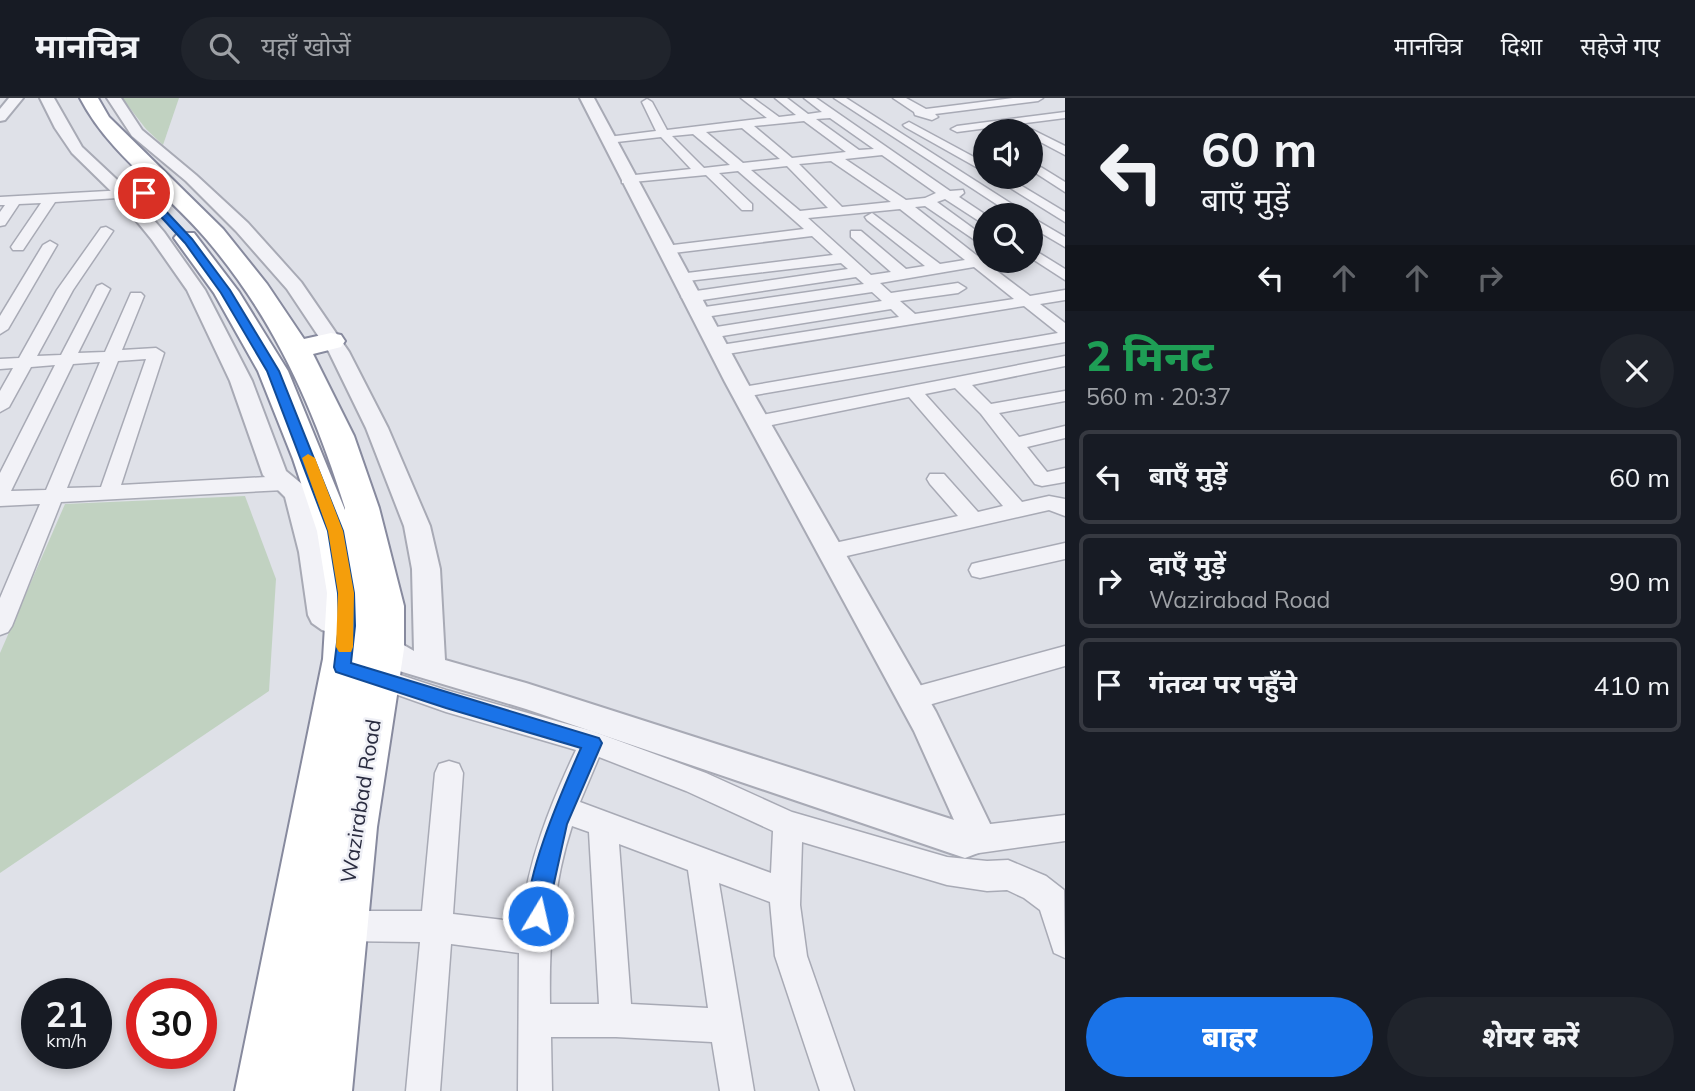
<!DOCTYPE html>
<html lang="hi">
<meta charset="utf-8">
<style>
:root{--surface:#171b24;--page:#20242c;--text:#f1f3f6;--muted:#9ea1a6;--line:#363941;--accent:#1a73e8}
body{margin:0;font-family:Mulish,"Noto Sans Devanagari",sans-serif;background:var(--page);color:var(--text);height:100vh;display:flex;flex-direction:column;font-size:26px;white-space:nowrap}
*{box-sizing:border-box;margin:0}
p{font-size:23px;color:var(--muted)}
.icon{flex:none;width:38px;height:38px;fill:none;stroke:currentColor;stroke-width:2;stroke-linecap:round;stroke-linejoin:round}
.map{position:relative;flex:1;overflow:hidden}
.sheet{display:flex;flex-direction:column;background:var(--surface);width:630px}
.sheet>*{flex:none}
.guide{background:#171b24;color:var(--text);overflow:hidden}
.controls{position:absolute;left:973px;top:21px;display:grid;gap:14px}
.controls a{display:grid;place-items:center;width:70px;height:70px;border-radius:50%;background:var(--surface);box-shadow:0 4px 10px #0003;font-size:35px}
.speed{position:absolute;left:21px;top:880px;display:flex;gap:14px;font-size:35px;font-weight:700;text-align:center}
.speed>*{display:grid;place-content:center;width:91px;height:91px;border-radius:50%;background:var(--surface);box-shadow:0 4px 10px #0003;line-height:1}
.speed small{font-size:18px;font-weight:400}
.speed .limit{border:10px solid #d22;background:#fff;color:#111}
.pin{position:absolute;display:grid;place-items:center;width:60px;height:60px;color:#fff;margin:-30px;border:4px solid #fff;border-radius:50%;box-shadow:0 2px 7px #0007}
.me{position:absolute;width:77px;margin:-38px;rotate:9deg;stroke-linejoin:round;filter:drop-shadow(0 0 5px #0008)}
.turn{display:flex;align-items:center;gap:24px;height:147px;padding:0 21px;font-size:32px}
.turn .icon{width:91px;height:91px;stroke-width:2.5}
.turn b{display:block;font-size:49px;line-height:60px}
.lanes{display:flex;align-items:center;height:66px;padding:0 21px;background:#0003;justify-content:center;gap:35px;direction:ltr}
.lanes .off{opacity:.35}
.round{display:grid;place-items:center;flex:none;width:74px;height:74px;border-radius:37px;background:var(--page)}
.headline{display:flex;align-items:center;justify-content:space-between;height:119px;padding:0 21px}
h1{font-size:42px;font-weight:800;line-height:52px;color:#1e9e55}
.button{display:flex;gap:14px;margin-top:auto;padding:14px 21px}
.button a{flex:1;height:80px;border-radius:42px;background:var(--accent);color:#fff;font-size:28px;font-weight:800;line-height:80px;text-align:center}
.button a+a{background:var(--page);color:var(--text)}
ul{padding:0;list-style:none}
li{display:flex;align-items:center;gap:21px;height:94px;margin:0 14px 10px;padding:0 7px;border:4px solid var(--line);border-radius:10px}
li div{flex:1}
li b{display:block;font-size:26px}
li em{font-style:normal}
header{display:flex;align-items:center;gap:42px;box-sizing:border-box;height:98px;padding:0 35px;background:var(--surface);border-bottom:2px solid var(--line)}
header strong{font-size:33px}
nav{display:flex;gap:38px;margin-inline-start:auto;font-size:24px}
.search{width:490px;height:63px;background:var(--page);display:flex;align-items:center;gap:18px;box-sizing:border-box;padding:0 24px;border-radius:38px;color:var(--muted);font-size:26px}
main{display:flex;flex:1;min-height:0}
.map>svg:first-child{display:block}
</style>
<header>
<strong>मानचित्र</strong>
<div class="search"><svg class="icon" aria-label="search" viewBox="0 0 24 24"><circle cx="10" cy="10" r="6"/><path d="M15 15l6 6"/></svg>यहाँ खोजें</div>
<nav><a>मानचित्र</a><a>दिशा</a><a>सहेजे गए</a></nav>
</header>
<main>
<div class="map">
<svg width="1065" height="993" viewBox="0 0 1065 993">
<rect width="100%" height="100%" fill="#dfe1e8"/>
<g fill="#c1d2c1">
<path d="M122,0H179L163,47L146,31Z"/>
<path d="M245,398L276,481L269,593L0,775V555L65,406Z"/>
</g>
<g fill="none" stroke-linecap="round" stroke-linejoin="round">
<defs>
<g id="minor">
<path d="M741,0H753L779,19L796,17L775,0H787L808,16L822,14L804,0H816L950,93L963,92L964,95L959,99L986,117L985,127L945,101L937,104L985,139V149L925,108L915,109L980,160L993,163L989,167L1030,198L1065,192V202L1040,206L1065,225V244L743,299L737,298L734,294L743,289L1058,235L1024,208L721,257L715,256L713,252L721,247L899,219L891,211L710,240L704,238L702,235L704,232L710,230L882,203L872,194L698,220L692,218L690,215L698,210L864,186L856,179L689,204L681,199L689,194L848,171L841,165L679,184L672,180L679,176L833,157L812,138L665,156L658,152L665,148L804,131L738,73L719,75L752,106V112H742L706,77L622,85V79L626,78L691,71L661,39L608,45L602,42L608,39L656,33L642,4L647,1L652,4L667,32L767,20ZM830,20L874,51L859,52L816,21ZM804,23L846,54L792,60L754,28ZM742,30L780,61L743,65L706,34ZM693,36L730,67L704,70L672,38ZM882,57L936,95L925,100L906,102L845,61ZM831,63L891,104L842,109L799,66ZM787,68L828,110L800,113L751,72ZM900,111L965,162L940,166L872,115L865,119L867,122L925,168L906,171L861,133H851V139L891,174L871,177L808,120ZM974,169L1014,201L915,216L900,203L958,195L966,190L958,185L891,195L880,185Z"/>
<path d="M834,0H846L1029,117H1013Z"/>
<path d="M893,0H906L926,11L1013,0H1043L1038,3L935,16L938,19L932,22L915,17L914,14Z"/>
<path d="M1065,14V20L957,34L951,31L957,28Z"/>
<path d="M909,24L985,65V74L905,29L903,27Z"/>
<path d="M1031,31L1065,48V57L1031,39V33H1026Z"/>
<path d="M1031,63L1065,84V94L1031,72Z"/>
<path d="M993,79H1007L1065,114V124Z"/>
<path d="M144,91L149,92V98L55,104L23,152H13L11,149L41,105L19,106L5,127L0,128V114L5,107H0V99Z"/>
<path d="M1031,119L1065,139V149L1031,129Z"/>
<path d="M106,129L113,133L73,192L37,258L61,257L97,188L102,186L110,191L78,255L105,254L131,195H141L144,198L122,252L156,250L164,255L121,387L284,378L291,380L294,385L291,390L284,392L61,404L12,528L8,534L0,537V500L40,406L0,408V375L55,267L31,269L9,309L0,314V293L13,270L0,271V261L19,260L57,192L101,130ZM146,261L101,389L67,390L118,263ZM100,264L46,392L11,393L73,266Z"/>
<path d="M50,143L57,147L8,231L0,236V218L43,147Z"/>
<path d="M1031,150L1065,171V182L1031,160Z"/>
<path d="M1065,258V268L972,287L991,306L1065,293V303L999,315L1019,339L1065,328V340L1027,349L1047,374L1065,370V384L1042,388L1035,386L981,316L955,290L925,296L1022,404L1049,398L1065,401V418L1049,412L829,462L821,460L818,454L821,448L958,418L930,386L927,381L930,376H944L978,414L1003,408L909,299L757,330L748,324L757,318Z"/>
<path d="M1065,445V461L980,480L972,478L969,472L972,466L980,464Z"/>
<path d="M1065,548V568L911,612L902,609L898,601L902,593L911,590Z"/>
<path d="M370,567L446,592L592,633L706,675L792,714L947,759L987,763L1008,762L1046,778L1064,792L1065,860L1054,855L1040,812L1024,800L1007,792L987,793L947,787L802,744L800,807L807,858L854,993H820L775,858L770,804L719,785L754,993H720L712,944L616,939H551L552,993H518L519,855L451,846L440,993H406L420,844L341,843L330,839L326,828L330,817L341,813H422L435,675L439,666L449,663L459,666L463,675L453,816L521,824C528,762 550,707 576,652L446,614L361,584L358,577L361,570ZM599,659L686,693L773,733L771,775L580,704ZM572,728L589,734L599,906H550C549,845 553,786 572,728ZM619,746L688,772L708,910L631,906Z"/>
<path d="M1065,717V743L965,757L955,753L951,743L955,733L965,729Z"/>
</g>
<g id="tertiary">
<path d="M9,0H23L5,22L0,23V11Z"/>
<path d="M40,0H54L82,49L129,93L164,134L205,192L252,283L286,373L303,387L324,390L327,396L324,402L312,404L325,454L335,511L357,520L414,553L412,471L404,428L366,330L329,254L287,191L236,133L186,83L132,38L107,0H121L142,32L196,77L248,125L301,184L349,254L388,330L430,428L440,471L445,562L526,585L954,722L914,633L725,284L580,0H594L747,284L936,614L992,730L978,755L965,760L526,611L396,572L338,537L322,532L312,525L308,517L299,454L285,399L263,377L230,283L187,192L152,142L117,99L72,55L55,30Z"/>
</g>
<path id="trunk" d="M80,0H98L109,19L223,131L267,186L304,241L331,235L341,237L345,243L341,249L313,256L354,338L379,410L404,508V551L377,729L352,993H235L323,561L327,495L317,433L293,361L258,273L214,195L174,140L178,135H194L239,194L288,273L345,412V410C314,311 275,222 207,142C166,93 110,58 80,0Z"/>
</defs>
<use href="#minor" stroke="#a8aab5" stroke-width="3"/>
<use href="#tertiary" stroke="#a8aab5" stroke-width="4"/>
<use href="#trunk" stroke="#878a9e" stroke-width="4"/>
<use href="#minor" fill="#f2f2f7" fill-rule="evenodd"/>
<use href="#tertiary" fill="#f2f2f7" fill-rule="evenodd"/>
<use href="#trunk" fill="#fff" fill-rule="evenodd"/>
</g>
<path fill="#1a73e8" stroke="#114b97" stroke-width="2" d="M141,93H147L192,141L230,192L279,273L343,433L354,495L355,528L351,565L599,640L602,645L567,726L545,826L538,829L530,826C517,793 566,684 581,650L446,610L336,574L334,569L339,528L338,495L328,433L267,273L221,195L185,145L141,97Z"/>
<path fill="#f59e0b" d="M308,356L315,360L343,433L354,495L353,549L351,554H339L336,549L338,495L328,433L302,360Z"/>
<g text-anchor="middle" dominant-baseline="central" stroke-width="5" stroke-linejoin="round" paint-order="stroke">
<g font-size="21" fill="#292b3f" stroke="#eff0f6">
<text transform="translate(360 703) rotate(-81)">Wazirabad Road</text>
</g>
</g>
</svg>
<div class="controls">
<a><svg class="icon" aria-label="sound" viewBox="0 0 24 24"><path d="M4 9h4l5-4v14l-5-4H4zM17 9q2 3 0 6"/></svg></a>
<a><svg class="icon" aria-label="search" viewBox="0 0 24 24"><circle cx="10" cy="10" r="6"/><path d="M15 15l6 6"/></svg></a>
</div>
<div class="speed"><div>21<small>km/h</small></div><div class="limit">30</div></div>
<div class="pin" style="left:144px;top:95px;background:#d93025"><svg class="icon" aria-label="arrive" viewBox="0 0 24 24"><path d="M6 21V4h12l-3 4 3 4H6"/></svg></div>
<svg class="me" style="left:538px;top:818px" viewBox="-20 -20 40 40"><circle r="17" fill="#1a73e8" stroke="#fff" stroke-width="3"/><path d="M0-11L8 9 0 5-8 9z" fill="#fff"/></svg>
</div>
<section class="sheet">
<div class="guide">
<div class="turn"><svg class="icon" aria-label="left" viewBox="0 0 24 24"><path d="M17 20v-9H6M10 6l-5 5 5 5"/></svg><div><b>60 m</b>बाएँ मुड़ें</div></div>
<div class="lanes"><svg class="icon" aria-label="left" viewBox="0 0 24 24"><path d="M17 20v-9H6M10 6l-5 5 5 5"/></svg><svg class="icon off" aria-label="ahead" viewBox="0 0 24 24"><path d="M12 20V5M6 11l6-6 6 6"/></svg><svg class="icon off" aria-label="ahead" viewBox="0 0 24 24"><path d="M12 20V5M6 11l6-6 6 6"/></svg><svg class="icon off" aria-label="right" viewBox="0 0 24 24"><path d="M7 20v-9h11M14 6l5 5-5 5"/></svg></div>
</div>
<div class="headline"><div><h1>2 मिनट</h1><p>560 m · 20:37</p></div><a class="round"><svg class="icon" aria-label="close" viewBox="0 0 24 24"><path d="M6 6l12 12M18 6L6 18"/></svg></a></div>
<ul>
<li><svg class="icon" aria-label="left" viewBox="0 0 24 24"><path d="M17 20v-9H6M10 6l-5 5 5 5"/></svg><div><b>बाएँ मुड़ें</b></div><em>60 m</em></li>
<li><svg class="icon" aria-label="right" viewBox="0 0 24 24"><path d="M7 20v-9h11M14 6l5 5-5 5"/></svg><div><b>दाएँ मुड़ें</b><p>Wazirabad Road</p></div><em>90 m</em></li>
<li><svg class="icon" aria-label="arrive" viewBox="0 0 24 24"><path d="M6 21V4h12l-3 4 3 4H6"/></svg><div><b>गंतव्य पर पहुँचे</b></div><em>410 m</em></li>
</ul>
<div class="button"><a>बाहर</a><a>शेयर करें</a></div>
</section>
</main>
